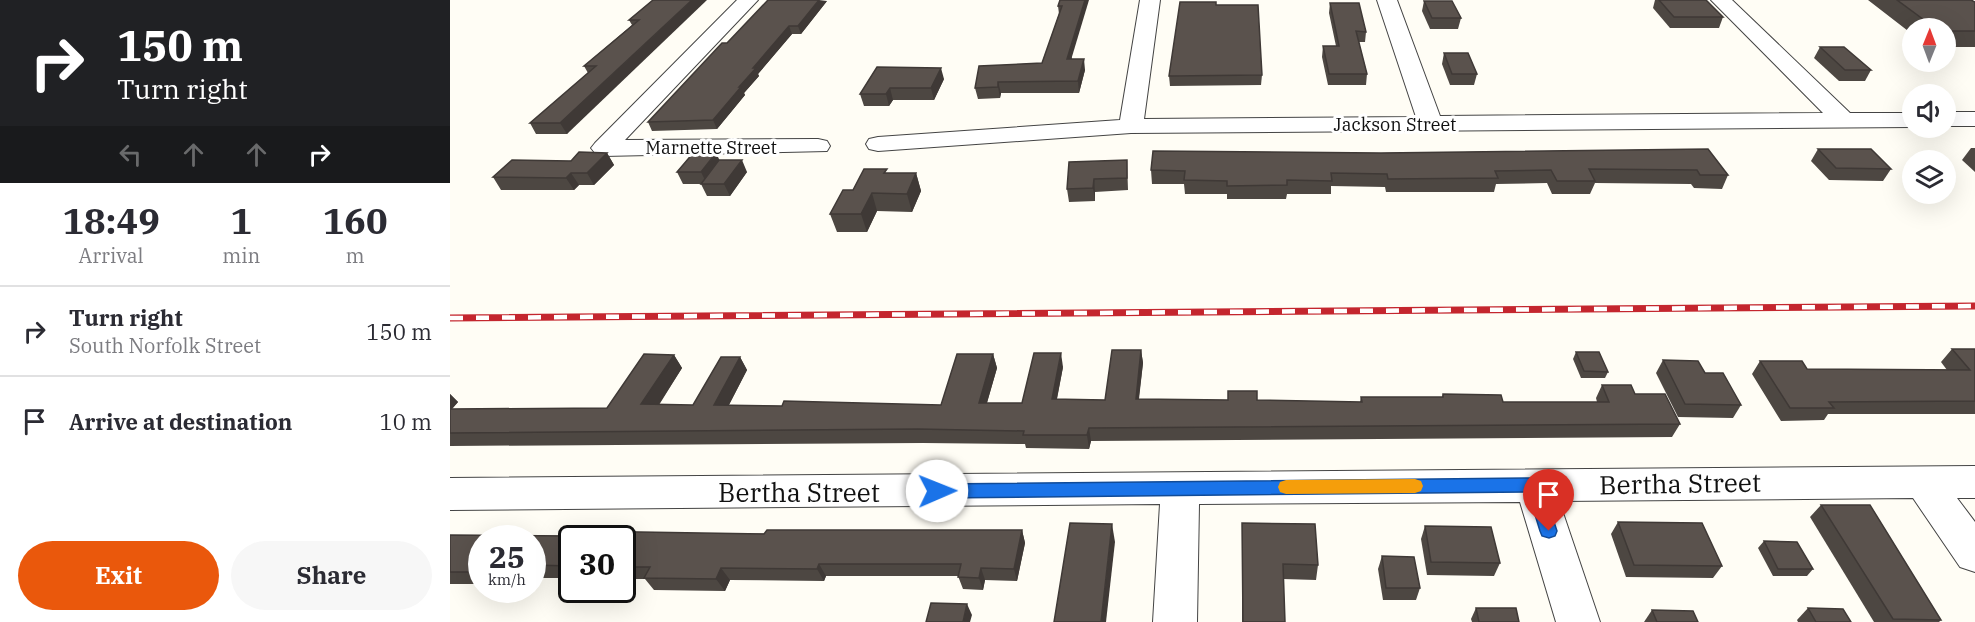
<!DOCTYPE html>
<style>
:root{--surface:#fff;--page:#f7f7f7;--text:#2b2b33;--muted:#7c7c81;--line:#e1e1e2;--accent:#ea580c}
body{margin:0;font-family:"IBM Plex Serif",serif;background:var(--page);color:var(--text);height:100vh;display:flex;flex-direction:column;font-size:22px;white-space:nowrap}
*{box-sizing:border-box;margin:0}
p{font-size:20px;color:var(--muted)}
.icon{flex:none;width:33px;height:33px;fill:none;stroke:currentColor;stroke-width:2;stroke-linecap:round;stroke-linejoin:round}
.map{position:relative;flex:1;overflow:hidden}
.details{display:flex;flex-direction:column;background:var(--surface);width:450px}
.details>*{flex:none}
.top-card{background:#202124;color:#fff;overflow:hidden}
.needle{width:39px;rotate:1deg}
.buttons{position:absolute;left:1452px;top:18px;display:grid;gap:12px}
.buttons a{display:grid;place-items:center;width:54px;height:54px;border-radius:50%;background:var(--surface);box-shadow:0 6px 24px #0002;font-size:30px}
.speed{position:absolute;left:18px;top:525px;display:flex;gap:12px;font-size:30px;font-weight:700;text-align:center}
.speed>*{display:grid;place-content:center;width:78px;height:78px;border-radius:50%;background:var(--surface);box-shadow:0 6px 24px #0002;line-height:1}
.speed small{font-size:15px;font-weight:400}
.speed .limit{border:3px solid #111;border-radius:9px;background:#fff;color:#111}
.pin{position:absolute;display:grid;place-items:center;width:51px;height:51px;color:#fff;margin:-62px -26px;border-radius:50% 50% 50% 0;rotate:-45deg;box-shadow:0 0 6px #0007}
.pin .icon{rotate:45deg}
.me{position:absolute;width:66px;margin:-33px;rotate:89deg;stroke-linejoin:round;filter:drop-shadow(0 0 4px #0008)}
.turn{display:flex;align-items:center;gap:21px;height:126px;padding:0 18px;font-size:27px}
.turn .icon{width:78px;height:78px;stroke-width:2.5}
.turn b{display:block;font-size:42px;line-height:51px}
.lanes{display:flex;align-items:center;height:57px;padding:0 18px;background:#0003;justify-content:center;gap:30px;direction:ltr}
.lanes .off{opacity:.35}
.eta{display:flex;justify-content:space-evenly;align-items:center;height:102px;text-align:center}
.eta b{font-size:36px;font-weight:800;line-height:42px}
.cta{display:flex;gap:12px;margin-top:auto;padding:12px 18px}
.cta a{flex:1;height:69px;border-radius:36px;background:var(--accent);color:#fff;font-size:24px;font-weight:800;line-height:69px;text-align:center}
.cta a+a{background:var(--page);color:var(--text)}
ul{padding:0;list-style:none}
li{display:flex;align-items:center;gap:18px;height:90px;padding:0 18px;border-top:2px solid var(--line)}
li div{flex:1}
li b{display:block;font-size:22px}
li em{font-style:normal}
main{display:flex;flex:1;min-height:0}
.map>svg:first-child{display:block}
</style>
<main>
<section class="details">
<div class="top-card">
<div class="turn"><svg class="icon" aria-label="right" viewBox="0 0 24 24"><path d="M7 20v-9h11M14 6l5 5-5 5"/></svg><div><b>150 m</b>Turn right</div></div>
<div class="lanes"><svg class="icon off" aria-label="left" viewBox="0 0 24 24"><path d="M17 20v-9H6M10 6l-5 5 5 5"/></svg><svg class="icon off" aria-label="ahead" viewBox="0 0 24 24"><path d="M12 20V5M6 11l6-6 6 6"/></svg><svg class="icon off" aria-label="ahead" viewBox="0 0 24 24"><path d="M12 20V5M6 11l6-6 6 6"/></svg><svg class="icon" aria-label="right" viewBox="0 0 24 24"><path d="M7 20v-9h11M14 6l5 5-5 5"/></svg></div>
</div>
<div class="eta">
<div><b>18:49</b><p>Arrival</p></div>
<div><b>1</b><p>min</p></div>
<div><b>160</b><p>m</p></div>
</div>
<ul>
<li><svg class="icon" aria-label="right" viewBox="0 0 24 24"><path d="M7 20v-9h11M14 6l5 5-5 5"/></svg><div><b>Turn right</b><p>South Norfolk Street</p></div><em>150 m</em></li>
<li><svg class="icon" aria-label="arrive" viewBox="0 0 24 24"><path d="M6 21V4h12l-3 4 3 4H6"/></svg><div><b>Arrive at destination</b></div><em>10 m</em></li>
</ul>
<div class="cta"><a>Exit</a><a>Share</a></div>
</section>
<div class="map">
<svg width="1525" height="622" viewBox="0 0 1525 622">
<rect width="100%" height="100%" fill="#fffdf5"/>
<g fill="none" stroke-linecap="round" stroke-linejoin="round">
<defs>
<g id="minor">
<path d="M287,0H308L175,140L368,139L377,141L380,146L377,151L154,156L145,153L141,148L145,143Z"/>
<path d="M690,0H710L694,119L966,117L927,0H947L990,116L1373,113L1261,0H1282L1400,113H1462V127L681,133L428,151L419,149L416,144L419,139L428,137L670,120Z"/>
<rect x="1496" y="112" width="29" height="14"/>
<path d="M1525,466V498H1507L1525,522V572L1510,567L1463,498L1109,501L1150,622H1106L1070,502L749,504L747,622H703L710,504L0,510V478Z"/>
</g>
</defs>
<use href="#minor" stroke="#444" stroke-width="2"/>
<use href="#minor" fill="#fff" fill-rule="evenodd"/>
<defs>
<path id="rail" d="M0,318L1525,306"/>
</defs>
<use href="#rail" stroke="#c4262e" stroke-width="7"/>
<use href="#rail" stroke="#fff" stroke-width="4.5" stroke-dasharray="13" stroke-linecap="butt"/>
</g>
<g fill="#4d4742">
<path d="M203,0L117,134H86L80,123L138,73L134,66L182,25L179,20Z"/>
<path d="M610,0L622,59L635,70L629,93H551L550,98L528,99L525,88L592,63L609,14L608,6Z"/>
<path d="M1205,0H1256L1273,17L1269,28H1220L1203,8Z"/>
<path d="M1418,0H1521L1525,2V47H1496V28H1462V34Z"/>
<path d="M377,1L351,34H342L308,74L309,76L294,93L295,95L267,129L202,131L198,122L277,43Z"/>
<path d="M974,1L1011,18L1008,29H980L972,11Z"/>
<path d="M880,3L916,32L915,42H909L917,74L916,85H878L872,57L873,46H886L879,13Z"/>
<path d="M1370,47L1421,70L1415,81H1389L1364,58Z"/>
<path d="M994,53L1027,74L1024,85H1000L992,64Z"/>
<path d="M427,67L494,79L484,100H443L439,106H414L410,94Z"/>
<path d="M812,75L811,85L720,86L719,76Z"/>
<path d="M1521,148H1525V172L1512,160Z"/>
<path d="M1258,149L1278,175L1272,189L1244,188L1241,184L1145,183L1140,194H1102L1097,183L1046,184L1044,192H936L935,187L881,186V194H837L836,199H777V194H735L734,184H702L701,170L931,153Z"/>
<path d="M1368,149L1441,169L1433,181L1379,180L1361,161Z"/>
<path d="M157,153L164,165L144,185H129L124,190H51L43,177Z"/>
<path d="M270,160L297,172L280,196H257L251,184H233L227,172Z"/>
<path d="M677,160L678,190L645,192V201L619,202L617,189Z"/>
<path d="M438,173H466L471,191L462,212L427,211L417,232H387L380,214L403,190Z"/>
<path d="M1502,349H1525V414H1378L1374,420L1331,421L1302,374L1310,361L1357,369L1497,370L1491,362Z"/>
<path d="M691,350L693,363L689,399L910,402L911,397H992L993,394L1053,402H1147L1146,398L1152,385L1185,394L1230,424L1222,437L641,441L639,449L576,448L575,444L473,443L0,446V394L8,402L2,409L157,408L224,355L232,368L209,405H243L290,357L297,370L279,405L332,406L491,405L543,354L547,368L537,403H572L613,367L607,399L655,400Z"/>
<path d="M1126,352L1158,372L1155,378H1131L1123,359Z"/>
<path d="M1213,360L1255,373L1291,405L1283,418L1228,417L1206,373Z"/>
<path d="M1371,505L1491,620L1489,622H1424L1360,517Z"/>
<path d="M1168,522L1272,566L1263,578L1176,577L1161,534Z"/>
<path d="M792,523L868,565L866,580L833,579L835,622H792Z"/>
<path d="M975,526L1050,563L1044,576L977,575L971,539Z"/>
<path d="M572,530L575,543L567,581L535,580L533,590L513,589L508,576H376L374,581L280,580L275,591L204,590L195,579H172V538H122V578H91L86,585H82V538H32V584H0V535L123,536Z"/>
<path d="M1314,541L1363,569L1357,576H1323L1308,548Z"/>
<path d="M932,556L970,588L966,600H933L928,569Z"/>
<path d="M1026,608L1069,622H1022L1021,619Z"/>
<path d="M1358,608L1401,622H1348L1347,620Z"/>
<path d="M1202,610L1248,622H1194Z"/>
</g>
<g fill="#3f3936">
<path d="M242,0H257L117,134L110,123Z"/>
<path d="M369,0L377,1L351,34L348,26Z"/>
<path d="M635,0H639L618,70L617,59Z"/>
<path d="M339,26L342,34L308,74L309,76L294,93L295,95L267,129L263,120L289,87L303,68Z"/>
<path d="M634,59L635,70L629,93L628,81Z"/>
<path d="M491,68L494,79L484,100L481,88Z"/>
<path d="M548,82L551,93L550,98L548,87Z"/>
<path d="M440,88L443,100L439,106L436,94Z"/>
<path d="M157,153L164,165L144,185L137,173Z"/>
<path d="M266,153L272,165L257,184L251,172Z"/>
<path d="M292,160L297,172L280,196L274,184Z"/>
<path d="M121,173L129,185L124,190L116,178Z"/>
<path d="M466,173L471,191L462,212L457,194Z"/>
<path d="M644,179L645,192V201L643,188Z"/>
<path d="M422,193L427,211L417,232L411,214Z"/>
<path d="M691,350L693,363L687,412L686,399Z"/>
<path d="M611,353L613,367L604,413L602,399Z"/>
<path d="M543,354L547,368L533,416L529,403Z"/>
<path d="M224,355L232,368L200,418L191,404Z"/>
<path d="M290,357L297,370L272,418L264,405Z"/>
<path d="M0,394L8,402L0,411Z"/>
<path d="M639,428L641,441L639,449L637,435Z"/>
<path d="M662,524L665,542L656,622H651Z"/>
<path d="M572,530L575,543L567,581L564,569Z"/>
<path d="M369,564L376,576L374,581L367,569Z"/>
<path d="M271,568L280,580L275,591L266,579Z"/>
<path d="M531,568L535,580L533,590L529,578Z"/>
<path d="M82,569L91,578L86,585L82,582Z"/>
<path d="M517,604L522,615L520,622H513Z"/>
</g>
<g fill="#5a524d" stroke="#3f3936" stroke-width="1.5">
<path d="M203,0H242L110,123H80L146,66H134L189,20H179Z"/>
<path d="M318,0H369L348,26H339L303,68H306L289,87H291L263,120L198,122L272,43H277Z"/>
<path d="M610,0H635L617,59H634L628,81L548,82V87L525,88L529,66L592,63L612,6H608Z"/>
<path d="M1209,0H1256L1273,17H1224Z"/>
<path d="M1447,0H1521L1525,2V31H1496V28H1485Z"/>
<path d="M974,1H1002L1011,18H982Z"/>
<path d="M730,2H766V5H808L812,75L719,76Z"/>
<path d="M880,3H909L916,32L906,31L917,74H879L873,46H889Z"/>
<path d="M1370,47H1394L1421,70H1395Z"/>
<path d="M994,53H1018L1027,74H1002Z"/>
<path d="M427,67L491,68L481,88H440L436,94H410Z"/>
<path d="M1258,149L1278,175H1250L1247,170L1139,169L1145,181H1107L1101,170L1045,171L1048,178L938,179L937,174L881,173L882,181L837,180V185L777,186V181L734,180L735,171L701,170L703,151L931,153Z"/>
<path d="M1368,149H1421L1441,169L1386,168Z"/>
<path d="M129,152L157,153L137,173H121L116,178L43,177L62,160L121,161Z"/>
<path d="M244,152L266,153L251,172H227Z"/>
<path d="M269,160H292L274,184H251Z"/>
<path d="M677,160V178L644,179L643,188L617,189L619,162Z"/>
<path d="M414,169H437L434,173H466L457,194L422,193L411,214H380L393,190H403Z"/>
<path d="M1502,349H1525V401L1379,402L1384,408H1340L1310,361H1352L1357,369L1520,370Z"/>
<path d="M662,350H691L686,399L778,400V391H807V400L912,402L911,397H993V394L1051,395L1053,402H1159L1152,385H1181L1185,394H1215L1230,424L639,428L637,435H573L574,431L468,429L0,433V409L157,408L194,354L224,355L191,404L243,405L271,357H290L264,405L332,406L334,401L491,405L507,354H543L529,403H572L584,353H611L602,399L655,400Z"/>
<path d="M1126,352H1149L1158,372L1134,371Z"/>
<path d="M1213,360L1248,361L1255,373H1273L1291,405L1235,404Z"/>
<path d="M1371,505H1420L1491,620L1443,619Z"/>
<path d="M1168,522L1252,523L1272,566L1184,565Z"/>
<path d="M620,523L662,524L651,622H604Z"/>
<path d="M792,523L865,524L868,565L833,564L835,622H793Z"/>
<path d="M975,526L1041,527L1050,563L981,562Z"/>
<path d="M317,530H572L564,569L531,568L529,578L508,577L511,564H369L367,569L271,568L266,579L194,578L200,567H172V538H122V566L82,565V538H32V572H0V535L123,536L127,531L314,534Z"/>
<path d="M1314,541L1347,542L1363,569H1328Z"/>
<path d="M932,556L964,557L970,588H936Z"/>
<path d="M481,603L517,604L513,622H476Z"/>
<path d="M1026,608H1066L1069,622H1029Z"/>
<path d="M1358,608L1393,609L1401,622H1366Z"/>
<path d="M1202,610L1243,611L1248,622H1207Z"/>
</g>
<path fill="#1a73e8" stroke="#114b97" stroke-width="1.5" d="M1084,478L1090,480L1092,485L1107,531L1105,536L1099,538L1092,536L1090,531L1078,492L487,498L481,496L479,491L481,486L487,484Z"/>
<path fill="#f59e0b" d="M965,479L971,481L973,486L971,491L965,493L836,494L830,492L828,487L830,482L836,480Z"/>
<g text-anchor="middle" dominant-baseline="central" stroke-width="6" stroke-linejoin="round" paint-order="stroke">
<g font-size="18" fill="#111" stroke="#fff">
<text x="945" y="124">Jackson Street</text>
<text x="261" y="147">Marnette Street</text>
</g>
<g font-size="26" fill="#111" stroke="#fff">
<text transform="translate(1230 483) rotate(-1)">Bertha Street</text>
<text x="349" y="492">Bertha Street</text>
</g>
</g>
</svg>
<div class="buttons">
<a><svg class="needle" viewBox="-14 -14 28 28"><path d="M0-13l5 13h-10z" fill="#e53935"/><path d="M0 13l5-13h-10z" fill="#7c7c81"/></svg></a>
<a><svg class="icon" aria-label="sound" viewBox="0 0 24 24"><path d="M4 9h4l5-4v14l-5-4H4zM17 9q2 3 0 6"/></svg></a>
<a><svg class="icon" aria-label="layers" viewBox="0 0 24 24"><path d="M12 4l9 5-9 5-9-5zM3 14l9 5 9-5"/></svg></a>
</div>
<div class="speed"><div>25<small>km/h</small></div><div class="limit">30</div></div>
<div class="pin" style="left:1099px;top:531px;background:#d93025"><svg class="icon" aria-label="arrive" viewBox="0 0 24 24"><path d="M6 21V4h12l-3 4 3 4H6"/></svg></div>
<svg class="me" style="left:487px;top:491px" viewBox="-20 -20 40 40"><circle r="19" fill="#fff"/><path d="M0-13L10 11 0 6-10 11z" fill="#1a73e8"/></svg>
</div>
</main>
